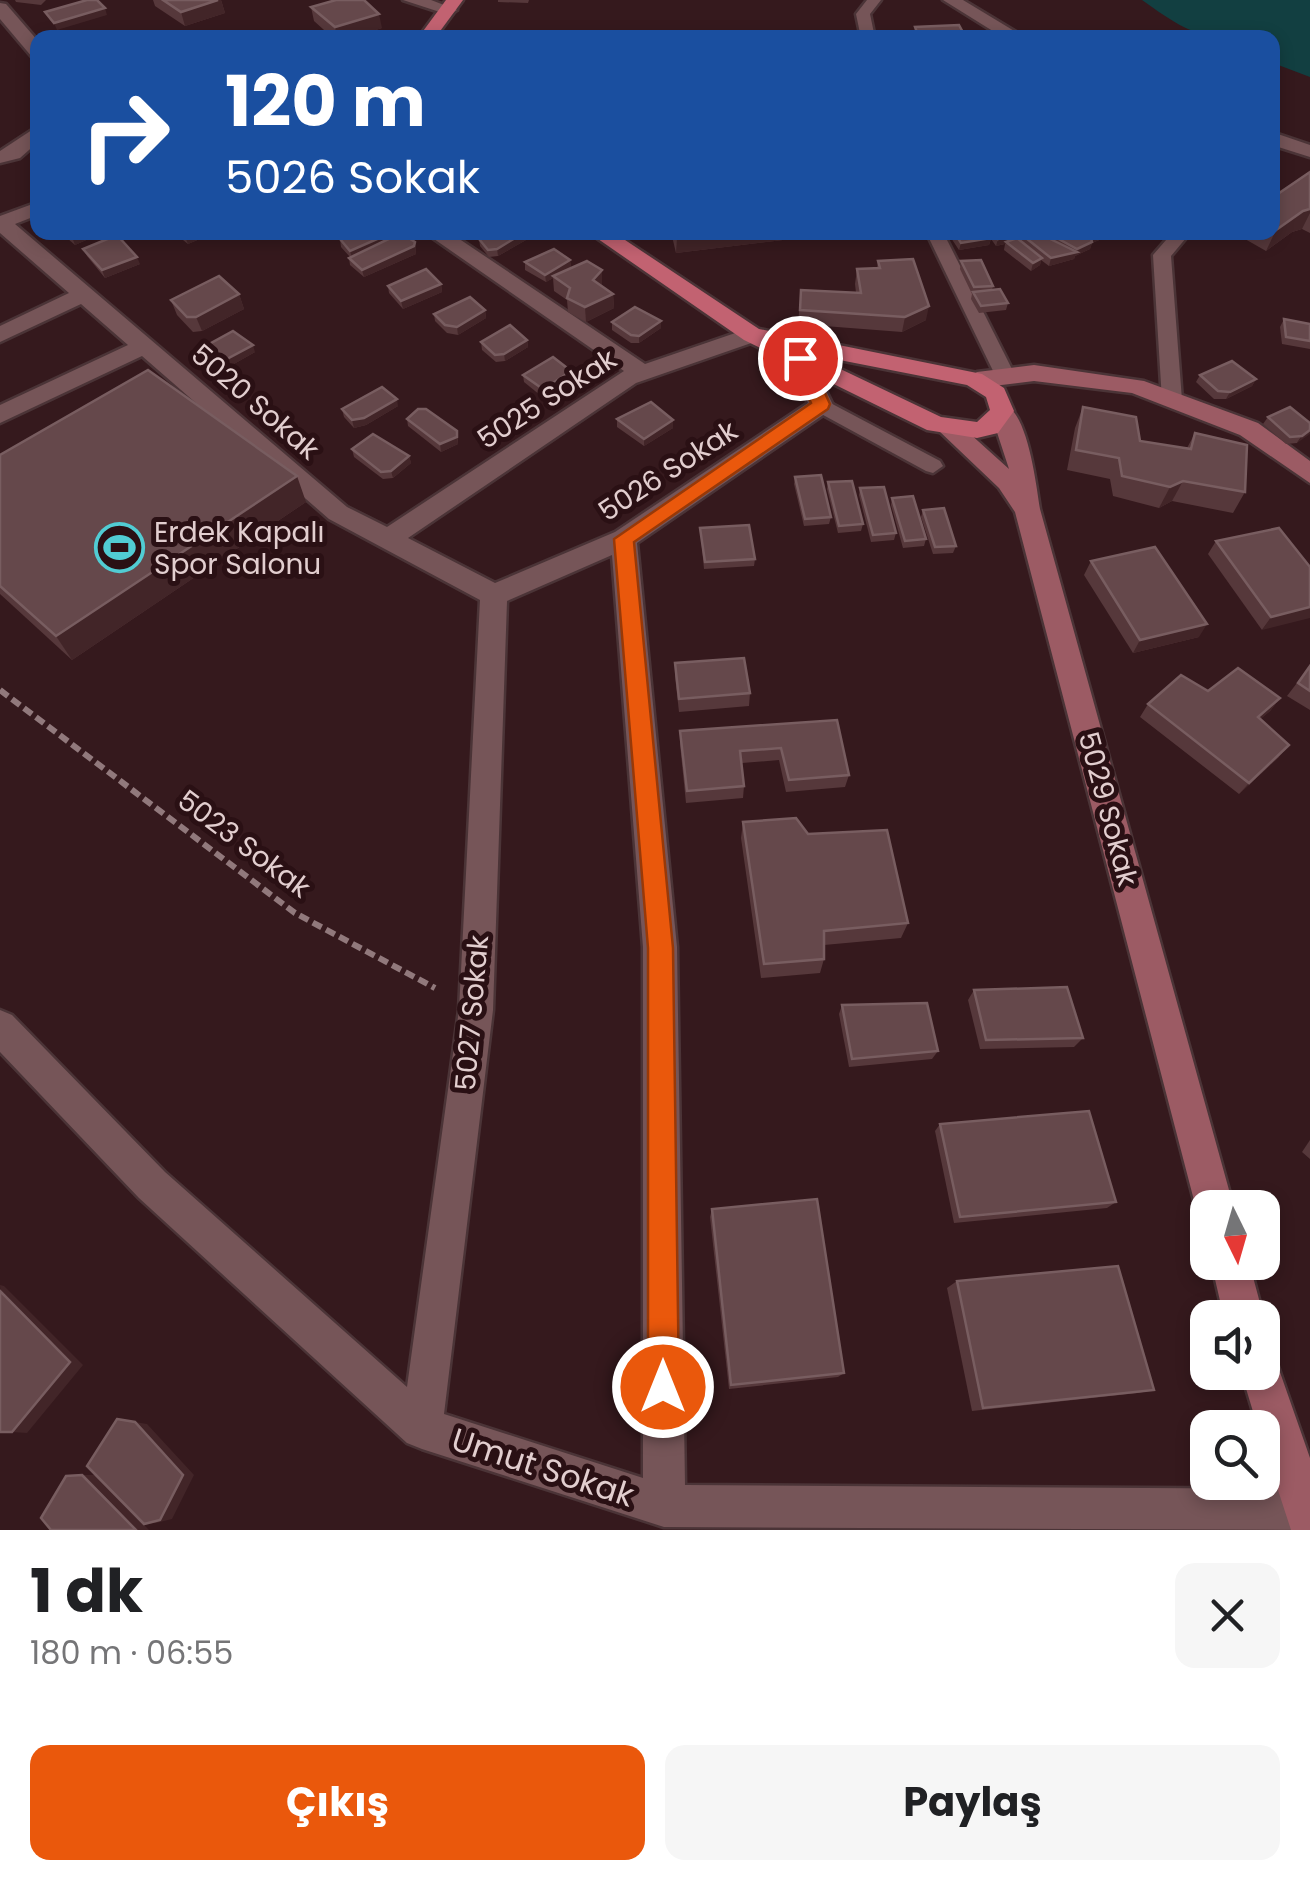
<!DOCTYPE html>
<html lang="tr">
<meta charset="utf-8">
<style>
:root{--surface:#fff;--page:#f6f6f6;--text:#202124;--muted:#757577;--accent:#ea580c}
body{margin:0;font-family:Poppins,sans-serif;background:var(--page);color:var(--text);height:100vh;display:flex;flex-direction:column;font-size:38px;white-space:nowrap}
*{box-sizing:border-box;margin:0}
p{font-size:32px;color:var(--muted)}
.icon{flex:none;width:55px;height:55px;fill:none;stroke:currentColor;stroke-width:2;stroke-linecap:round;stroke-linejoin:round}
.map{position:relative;height:1530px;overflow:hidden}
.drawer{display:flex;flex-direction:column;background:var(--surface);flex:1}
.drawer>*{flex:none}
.guide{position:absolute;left:30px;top:30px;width:1250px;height:210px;border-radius:20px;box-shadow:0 5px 15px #0003;background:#1a4fa0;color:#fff;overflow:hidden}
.needle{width:65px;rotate:175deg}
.buttons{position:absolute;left:1190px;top:1190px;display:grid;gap:20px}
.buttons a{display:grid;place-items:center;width:90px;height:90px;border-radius:20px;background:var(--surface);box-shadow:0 5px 15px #0003;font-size:50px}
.pin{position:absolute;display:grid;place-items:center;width:85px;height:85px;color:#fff;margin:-42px;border:5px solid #fff;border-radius:50%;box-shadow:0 2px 10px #0007}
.me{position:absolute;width:110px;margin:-55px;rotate:0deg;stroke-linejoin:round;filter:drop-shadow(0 0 8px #0008)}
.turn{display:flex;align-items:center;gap:35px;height:210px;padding:0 30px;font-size:45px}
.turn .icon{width:130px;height:130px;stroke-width:2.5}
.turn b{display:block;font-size:70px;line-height:85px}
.round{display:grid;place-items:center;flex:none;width:105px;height:105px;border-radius:20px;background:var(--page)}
.head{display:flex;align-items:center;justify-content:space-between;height:170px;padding:0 30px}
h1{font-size:60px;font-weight:700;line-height:75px}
.button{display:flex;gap:20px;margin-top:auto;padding:20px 30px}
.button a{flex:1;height:115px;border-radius:20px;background:var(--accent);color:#fff;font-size:40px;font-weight:700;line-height:115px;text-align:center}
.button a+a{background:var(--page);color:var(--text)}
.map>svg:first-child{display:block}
</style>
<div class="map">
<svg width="1310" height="1530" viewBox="0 0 1310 1530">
<rect width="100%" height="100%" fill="#35191d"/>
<path fill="#123f41" d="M1142,0H1310V77L1273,63L1272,38C1204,38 1199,41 1142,0Z"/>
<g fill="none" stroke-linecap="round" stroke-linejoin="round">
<defs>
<g id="lane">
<path d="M867,0H881L870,14L875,38H861L856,14Z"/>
<path d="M926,232H943L1016,377L1013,381L1006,383L996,377Z"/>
<path d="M1173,232H1191L1171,256L1182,400L1172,407L1162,400L1153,255Z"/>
<path d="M821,398L940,461L943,466L933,473L926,471L814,410L811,405Z"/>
</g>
<g id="street">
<path d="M403,0H431L457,10L449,15Z"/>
<path d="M943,0H963L1026,38H1004Z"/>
<path d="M0,3L6,4L38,41V58L32,57L0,19Z"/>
<path d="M38,126V142L20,158L0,163V151Z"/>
<path d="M1272,132L1310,145V157L1272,145Z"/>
<path d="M38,202V215L15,224L347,507L387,527L624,371L424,232H449L645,364L744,330H760L763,335L760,340L636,383L408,538L495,583L615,532L808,403L789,359L800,352L808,354L833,405L829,411L637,543L677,947L685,1485L1306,1489L1310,1490V1530L664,1527L422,1449L407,1443L139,1198L0,1052V1010L12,1015L165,1172L407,1387L459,1010L480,600L329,519L142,356L0,423V405L128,345L81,304L0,342V326L69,293L0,233V216ZM612,555L643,947V1478L444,1414L493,1010L507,601Z"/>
</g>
<g id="secondary">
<path d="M1034,365L1144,381L1258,423L1310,461V483L1240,435L1132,393L1034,381L977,388L965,380L977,372Z"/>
<path d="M1002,403C1028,410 1036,485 1040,509L1234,1208H1208V1224L1202,1221L1196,1208L1015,512L999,488L937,429L940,423H958L1009,469L990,411Z"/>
<path d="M1211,1262H1249L1264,1318L1262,1321V1318H1224Z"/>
<path d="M1262,1352L1275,1358L1310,1458V1530H1291L1262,1441V1428H1258L1241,1372H1262Z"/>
</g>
<g id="primary">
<path d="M446,0H463L435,38H418Z"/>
<path d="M588,232H613L759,329L982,374L1004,388L1014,411L998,433L977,438L927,430L744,340ZM809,354L967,385L986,397L990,410L977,422L941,417Z"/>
</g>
</defs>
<use href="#lane" stroke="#4b3437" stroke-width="5"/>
<use href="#street" stroke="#4b3437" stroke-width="5"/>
<use href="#secondary" stroke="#4b3437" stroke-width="5"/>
<use href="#primary" stroke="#4b3437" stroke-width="5"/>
<path stroke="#91797c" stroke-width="6" stroke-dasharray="10 5" stroke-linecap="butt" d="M0,690L295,913L435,988"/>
<use href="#lane" fill="#765558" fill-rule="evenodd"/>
<use href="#street" fill="#765558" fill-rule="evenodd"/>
<use href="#secondary" fill="#9c5b64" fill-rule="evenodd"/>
<use href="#primary" fill="#c26271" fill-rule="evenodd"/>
</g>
<g fill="#56383b">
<path d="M15,0H46L41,5L16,2Z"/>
<path d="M153,0H221L225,13L185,26L155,6Z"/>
<path d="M498,0H529L528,3L498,2Z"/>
<path d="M311,7L382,28L350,38H333L314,21Z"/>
<path d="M1310,172V233L1302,229L1292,232L1266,251L1238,235L1240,232H1272V198Z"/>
<path d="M60,232H104L75,245Z"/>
<path d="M173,232H216L188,244Z"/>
<path d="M525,232L526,240L498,256L489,257L480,246L479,239Z"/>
<path d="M671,232H809L808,237L676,253Z"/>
<path d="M947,232H1041L1039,234L1043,236L1044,232H1106L1104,238L1092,243L1090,249L1075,256L1074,259L1049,266L1041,260L1040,265L1031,271L1004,250L1005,244L996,246L991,239L989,245L959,250Z"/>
<path d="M401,234L415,242L416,254L364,277L350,265L349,258L350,257L341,247L340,239Z"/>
<path d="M83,249L140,264L105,278L87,256Z"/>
<path d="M570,260L571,268L613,294L614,308L586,322L568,312L567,300L554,291L553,278L546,282L525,270V262Z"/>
<path d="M878,261L926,320L902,332L798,324L801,290L856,293L855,284L857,269L877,268Z"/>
<path d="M961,261L993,286L992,290L1008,303L1006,310L979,313L971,299L972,294L960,269Z"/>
<path d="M441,284L442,292L403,309L389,293L388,286Z"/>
<path d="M239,294L244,309L202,331L193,332L177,315L171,300Z"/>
<path d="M485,310L486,318L458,335L447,333L435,321L434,314Z"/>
<path d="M1284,319L1310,324V349L1282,344L1280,327Z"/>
<path d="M661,321V328L639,343H631L612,330V322Z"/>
<path d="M527,340L528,347L505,361L496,362L482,350L481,342Z"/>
<path d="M204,347L255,352L225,369L219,370L207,354Z"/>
<path d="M523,375L572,379L547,394L540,395L524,382Z"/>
<path d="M1200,375L1256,379L1252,386L1226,399H1214L1196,382Z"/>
<path d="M398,406L366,425L354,428L344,417L342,409Z"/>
<path d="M1083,407L1140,441L1187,448L1195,433L1245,492L1233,513L1172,501L1159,508L1113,496L1110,479L1067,470L1075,428Z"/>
<path d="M1268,417L1310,423L1297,443L1286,444L1263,424Z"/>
<path d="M407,419L458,438V444L441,452L408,426Z"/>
<path d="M617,419L673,420V428L644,446L617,427Z"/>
<path d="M352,449L409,456L411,463L393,478L383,479L354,457Z"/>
<path d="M0,455L306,502L72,660L0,594Z"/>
<path d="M795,477L831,517L829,524L804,526L794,484Z"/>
<path d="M828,482L863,524L861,531L838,533L827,489Z"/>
<path d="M860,488L896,533L894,540L871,542L859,495Z"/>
<path d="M892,498L926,539L924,546L903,548L891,505Z"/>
<path d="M923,510L956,546L953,553L933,554L921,517Z"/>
<path d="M700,528L755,559L754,566L704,569Z"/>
<path d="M1216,541L1310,567L1262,630L1208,554Z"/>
<path d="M1091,561L1199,637L1133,653L1084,575Z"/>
<path d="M675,663L750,693L749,706L679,712L675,676Z"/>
<path d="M1310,666V710L1287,696Z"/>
<path d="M1208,691L1280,698L1270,711L1260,719L1279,757L1239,794L1140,717L1148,704Z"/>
<path d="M837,720L849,775L845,787L786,792L779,760L742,763L744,786L743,798L686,803L680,744V731Z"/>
<path d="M743,822L808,834L908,923L901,938L824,945V959L820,973L761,978L741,838Z"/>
<path d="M974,990L1083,1038L1074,1047L980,1049L968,1000Z"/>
<path d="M842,1005L938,1051L932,1059L849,1067L839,1014Z"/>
<path d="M940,1124L1116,1202L1107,1208L954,1223L935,1131Z"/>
<path d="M1310,1140V1159L1302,1152Z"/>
<path d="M712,1209L844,1373L838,1377L729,1389L710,1217Z"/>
<path d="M957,1281L1154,1390L1138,1393L972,1411L947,1288Z"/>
</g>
<g fill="#422528">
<path d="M218,0H221L225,13L185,26L181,12Z"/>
<path d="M105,8L107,15L57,30L54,23Z"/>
<path d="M379,14L382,28L350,38H337L335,27Z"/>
<path d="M1310,209V213L1302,229L1292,232L1266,251L1276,230L1303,211Z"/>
<path d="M83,232H104L75,245L72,237Z"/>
<path d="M195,232H216L188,244L185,237Z"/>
<path d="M307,232H326L309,240Z"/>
<path d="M393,232H401V237L352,258L350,251Z"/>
<path d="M525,232L526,240L498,256L497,249Z"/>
<path d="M724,232H809L808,237L676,253L677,238Z"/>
<path d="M1025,232H1041L1035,237L996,246L998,239Z"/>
<path d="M1101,232H1106L1104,238L1092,243L1090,249L1075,256L1074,259L1049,266L1051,258L1076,252L1077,249L1091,242L1094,236Z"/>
<path d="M991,238L989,245L959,250L961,243Z"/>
<path d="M415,242L416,254L364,277L362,270Z"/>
<path d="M137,257L140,264L105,278L102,270Z"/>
<path d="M1042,258L1040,265L1031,271L1033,263Z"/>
<path d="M570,260L571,268L546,282L545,275Z"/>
<path d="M602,270V285L593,280Z"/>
<path d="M441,284L442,292L403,309L401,301Z"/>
<path d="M239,294L244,309L202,331L196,317Z"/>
<path d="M613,294L614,308L586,322L585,307Z"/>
<path d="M929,306L926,320L902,332L905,317Z"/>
<path d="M485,310L486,318L458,335L457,327Z"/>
<path d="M661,321V328L639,343V336Z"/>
<path d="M527,340L528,347L505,361L504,354Z"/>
<path d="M253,345L255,352L225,369L223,361Z"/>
<path d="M571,371L572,379L547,394V387Z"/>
<path d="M1256,379L1252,386L1226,399L1230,392Z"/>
<path d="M397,399L398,406L366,425L354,428L352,420Z"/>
<path d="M673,420V428L644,446V439Z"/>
<path d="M1310,430V434L1297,443L1302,436Z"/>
<path d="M457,431L458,444L441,452L440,444Z"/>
<path d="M409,456L411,463L393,478L391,471Z"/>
<path d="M297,476L306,502L72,660L56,636Z"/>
<path d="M1183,481L1172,501L1159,508L1170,487Z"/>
<path d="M1310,607V618L1262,630L1271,617Z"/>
<path d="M1207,624L1199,637L1133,653L1140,640Z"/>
<path d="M1280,698L1270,711L1248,730L1258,717Z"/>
<path d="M1289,745L1279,757L1239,794L1249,783Z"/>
<path d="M0,1285L4,1286L83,1365L27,1433L12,1432Z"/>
<path d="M135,1422L147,1424L194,1475L172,1519L156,1523L144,1524Z"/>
<path d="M82,1475H95L149,1530H136Z"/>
</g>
<g fill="#65484b" stroke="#785d60" stroke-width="2.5">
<path d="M87,0H97L105,8L54,23L45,12Z"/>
<path d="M163,0H218L181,12Z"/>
<path d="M336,0H364L379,14L335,27L311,7Z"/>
<path d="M959,25L966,38H919L915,27Z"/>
<path d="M1310,172V209L1303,211L1276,230L1272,228V198Z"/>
<path d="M66,232H83L72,237Z"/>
<path d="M180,232H195L185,237Z"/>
<path d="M354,232H393L350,251L340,239Z"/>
<path d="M493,232H525L497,249L488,250L479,239Z"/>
<path d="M675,232H724L677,238Z"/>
<path d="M954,232H988L991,238L961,243Z"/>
<path d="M994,232H1025L998,239Z"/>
<path d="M1079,232L1091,237L1092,242L1077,249L1046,232Z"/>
<path d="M401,233L415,242L414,246L362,270L349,258Z"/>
<path d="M1038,233L1077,252L1051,258L1026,238Z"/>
<path d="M117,235L137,257L102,270L83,249Z"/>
<path d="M1017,238L1042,258L1033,263L1006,242Z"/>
<path d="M554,249L570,260L545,275L525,262Z"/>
<path d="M913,259L929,306L905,317L800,310L801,290L861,293L857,269L880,268L878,261Z"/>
<path d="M981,260L993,286L974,287L961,261Z"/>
<path d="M587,261L602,270L593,280L613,294L585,307L567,298L570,288L553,276Z"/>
<path d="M426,269L441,284L401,301L388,286Z"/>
<path d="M219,276L239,294L196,317H187L171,300Z"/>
<path d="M1000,289L1008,303L981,306L973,292Z"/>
<path d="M470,297L485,310L457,327L445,325L434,314Z"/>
<path d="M635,307L661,321L639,336L631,335L612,322Z"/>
<path d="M1284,319L1310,324V341L1286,337Z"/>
<path d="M510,325L527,340L504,354L495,355L481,342Z"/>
<path d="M233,331L253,345L223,361L216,362L204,347Z"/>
<path d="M553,357L571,371L547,387H540L523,375Z"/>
<path d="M1232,361L1256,379L1230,392L1218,391L1200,375Z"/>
<path d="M148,370L297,476L56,636L0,586V455Z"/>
<path d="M382,387L397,399L364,418L352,420L342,409Z"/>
<path d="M651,402L673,420L644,439L617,419Z"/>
<path d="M1083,407L1136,417L1140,441L1191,449L1195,433L1247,445L1245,492L1183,481L1170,487L1122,476L1119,458L1076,450Z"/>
<path d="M1290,407L1310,423V430L1302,436L1290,437L1268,417Z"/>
<path d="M418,409H426L457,431V437L440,444L407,419Z"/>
<path d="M373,434L409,456L391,471L381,472L352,449Z"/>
<path d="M821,475L831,517L805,519L795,477Z"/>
<path d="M852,481L863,524L839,526L828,482Z"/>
<path d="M884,487L896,533L873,535L860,488Z"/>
<path d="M913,496L926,539L905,541L892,498Z"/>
<path d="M944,508L956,546L935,547L923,510Z"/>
<path d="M749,525L755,559L705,562L700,528Z"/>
<path d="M1279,528L1310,567V607L1271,617L1216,541Z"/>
<path d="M1155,547L1207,624L1140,640L1091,561Z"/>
<path d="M744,658L750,693L679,699L675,663Z"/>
<path d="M1310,666V691L1298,683Z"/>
<path d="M1238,668L1280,698L1258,717L1289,745L1249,783L1148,704L1181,675L1208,691Z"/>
<path d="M837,720L849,775L789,780L781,748L740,751L744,786L687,791L680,731Z"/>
<path d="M796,818L808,834L887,830L908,923L824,931V959L764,964L743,822Z"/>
<path d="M1067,987L1083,1038L986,1040L974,990Z"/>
<path d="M927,1003L938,1051L852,1059L842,1005Z"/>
<path d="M1089,1111L1116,1202L960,1217L940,1124Z"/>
<path d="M817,1199L844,1373L731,1385L712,1209Z"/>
<path d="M1118,1266L1154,1390L983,1408L957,1281Z"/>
<path d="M0,1291L70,1362L12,1432H0Z"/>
<path d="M117,1419L135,1422L183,1475L160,1520L144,1524L87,1466Z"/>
<path d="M82,1475L136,1530H51L41,1518L66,1476Z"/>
</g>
<path fill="#ea580c" stroke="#983908" stroke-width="2.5" d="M800,353L809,358L830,404L828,409L634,542L673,948L679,1387L674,1398L663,1402L652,1398L648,1387V948L614,539L811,403L791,358Z"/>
<defs>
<symbol id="stadium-ring" viewBox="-11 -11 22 22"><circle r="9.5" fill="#2a1014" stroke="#51ccd3" stroke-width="1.5"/><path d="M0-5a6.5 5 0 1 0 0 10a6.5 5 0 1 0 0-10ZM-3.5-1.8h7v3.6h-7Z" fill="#51ccd3"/></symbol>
</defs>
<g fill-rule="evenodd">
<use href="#stadium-ring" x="92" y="520" width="55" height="55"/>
</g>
<g text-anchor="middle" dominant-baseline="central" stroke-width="10" stroke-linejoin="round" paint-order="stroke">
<g font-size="28" fill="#e2cecf" stroke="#2a1014">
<text transform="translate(547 399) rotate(-33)">5025 Sokak</text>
<text transform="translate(255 402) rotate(41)">5020 Sokak</text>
<text transform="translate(668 471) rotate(-33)">5026 Sokak</text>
<text transform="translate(1108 809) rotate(75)">5029 Sokak</text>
<text transform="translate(244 844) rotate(37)">5023 Sokak</text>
<text transform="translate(472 1013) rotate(-85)">5027 Sokak</text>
</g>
<g font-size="28" fill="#e2cecf" stroke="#2a1014" text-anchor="start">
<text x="154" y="532">Erdek Kapalı<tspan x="154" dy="32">Spor Salonu</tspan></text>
</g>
<g font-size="32" fill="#e2cecf" stroke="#2a1014">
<text transform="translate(543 1467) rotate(18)">Umut Sokak</text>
</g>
</g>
</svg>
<div class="buttons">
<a><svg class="needle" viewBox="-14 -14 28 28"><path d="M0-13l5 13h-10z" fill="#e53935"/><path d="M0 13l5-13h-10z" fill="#757577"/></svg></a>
<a><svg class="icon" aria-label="sound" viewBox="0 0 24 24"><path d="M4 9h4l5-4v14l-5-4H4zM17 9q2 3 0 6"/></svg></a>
<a><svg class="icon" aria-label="search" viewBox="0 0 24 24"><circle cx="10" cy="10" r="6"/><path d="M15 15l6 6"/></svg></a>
</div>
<div class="pin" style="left:800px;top:358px;background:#d93025"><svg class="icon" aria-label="arrive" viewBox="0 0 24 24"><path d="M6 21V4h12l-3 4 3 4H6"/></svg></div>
<svg class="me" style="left:663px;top:1387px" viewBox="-20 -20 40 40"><circle r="17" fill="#ea580c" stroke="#fff" stroke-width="3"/><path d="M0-11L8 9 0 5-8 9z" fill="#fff"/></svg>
<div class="guide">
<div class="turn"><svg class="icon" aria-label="right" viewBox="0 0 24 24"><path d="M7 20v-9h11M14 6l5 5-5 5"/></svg><div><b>120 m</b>5026 Sokak</div></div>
</div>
</div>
<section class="drawer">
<div class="head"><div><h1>1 dk</h1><p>180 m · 06:55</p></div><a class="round"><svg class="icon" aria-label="close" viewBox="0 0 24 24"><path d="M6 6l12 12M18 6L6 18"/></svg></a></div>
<div class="button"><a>Çıkış</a><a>Paylaş</a></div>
</section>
